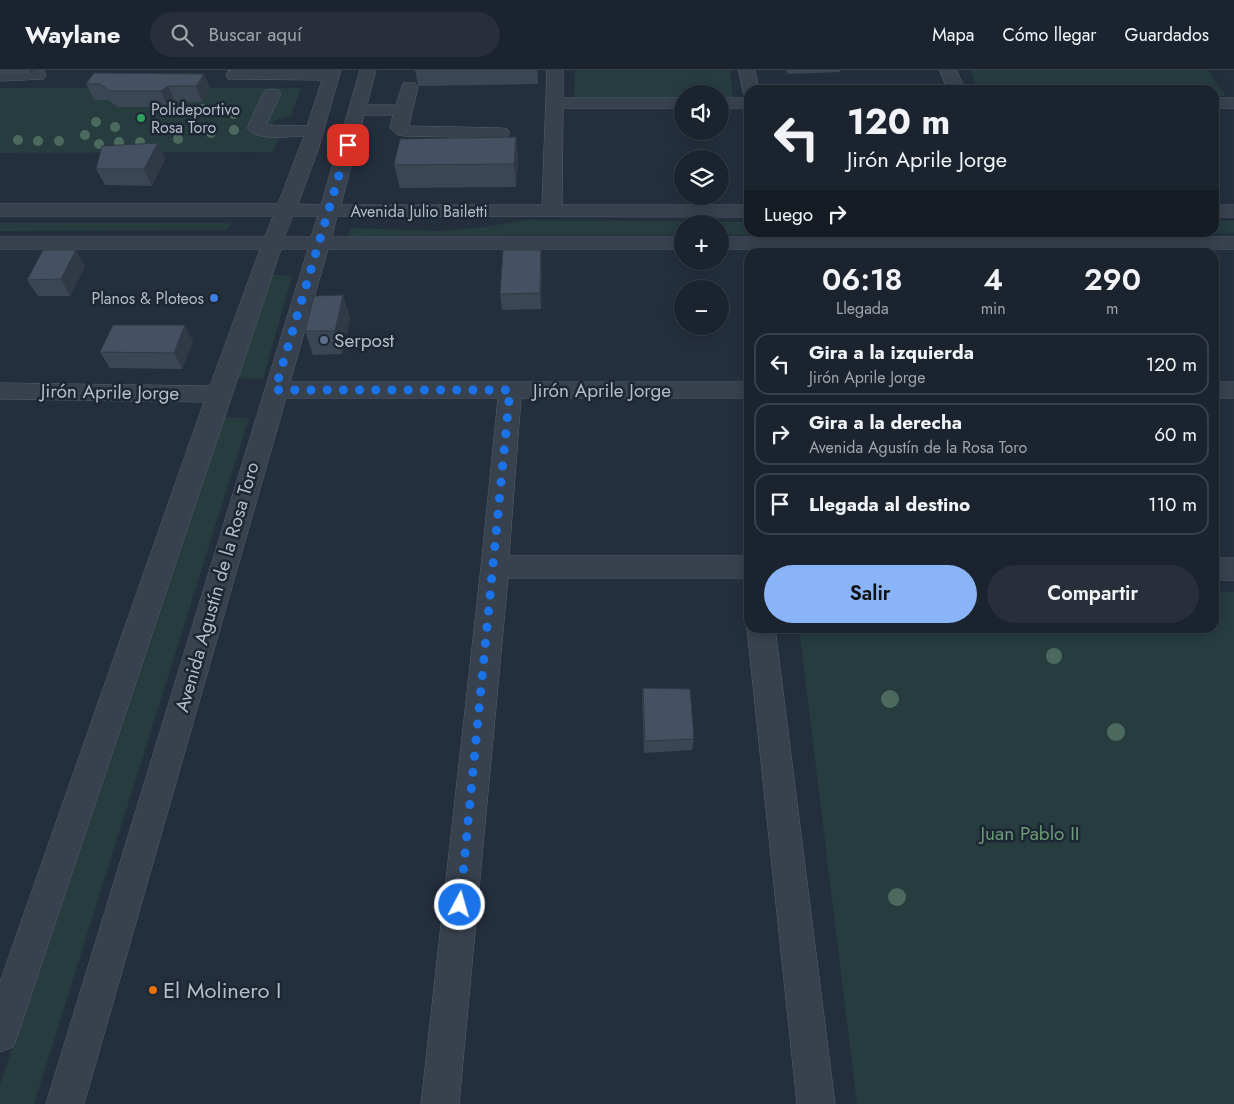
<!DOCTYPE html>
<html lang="es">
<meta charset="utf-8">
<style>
:root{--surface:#1b232e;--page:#282f3a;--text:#f1f3f6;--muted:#a0a4aa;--line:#39404a;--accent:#8ab4f8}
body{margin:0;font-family:Jost,sans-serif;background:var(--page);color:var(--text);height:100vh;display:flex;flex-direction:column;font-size:19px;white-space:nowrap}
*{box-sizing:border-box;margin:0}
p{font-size:16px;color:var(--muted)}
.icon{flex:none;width:28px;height:28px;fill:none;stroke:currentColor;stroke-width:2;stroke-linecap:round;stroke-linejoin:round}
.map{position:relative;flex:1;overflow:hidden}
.details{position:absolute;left:744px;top:178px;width:475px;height:385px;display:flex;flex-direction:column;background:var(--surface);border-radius:15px;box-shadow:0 2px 12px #0003,0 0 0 1px var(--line)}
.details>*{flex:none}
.top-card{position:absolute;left:744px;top:15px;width:475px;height:152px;border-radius:15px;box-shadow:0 2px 12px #0003,0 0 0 1px var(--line);background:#1b232e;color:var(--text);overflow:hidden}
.tools{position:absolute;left:674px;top:15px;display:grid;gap:10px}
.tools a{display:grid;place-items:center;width:55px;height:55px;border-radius:50%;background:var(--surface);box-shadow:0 2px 12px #0003,0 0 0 1px var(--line);font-size:25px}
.pin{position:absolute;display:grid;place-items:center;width:42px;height:42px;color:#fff;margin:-21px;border-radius:10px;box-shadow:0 2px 8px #0006}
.me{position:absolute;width:55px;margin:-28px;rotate:6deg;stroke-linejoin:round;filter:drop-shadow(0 0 4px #0008)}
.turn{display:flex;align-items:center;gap:18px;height:105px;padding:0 20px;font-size:22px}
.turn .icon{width:65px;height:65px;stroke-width:2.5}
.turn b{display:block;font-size:35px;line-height:42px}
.then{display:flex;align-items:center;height:48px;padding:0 20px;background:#0003;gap:10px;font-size:19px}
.eta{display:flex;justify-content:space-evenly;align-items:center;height:85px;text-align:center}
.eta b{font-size:30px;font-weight:600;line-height:35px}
.action{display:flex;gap:10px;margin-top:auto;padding:10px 20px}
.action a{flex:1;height:58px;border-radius:30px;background:var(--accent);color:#111;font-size:20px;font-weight:600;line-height:58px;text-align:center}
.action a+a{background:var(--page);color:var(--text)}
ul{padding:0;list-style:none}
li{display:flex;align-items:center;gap:15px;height:62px;margin:0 10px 8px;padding:0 10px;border:2px solid var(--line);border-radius:15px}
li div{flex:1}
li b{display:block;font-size:19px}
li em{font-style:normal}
header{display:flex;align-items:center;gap:30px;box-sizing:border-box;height:70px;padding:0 25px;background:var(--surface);border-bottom:1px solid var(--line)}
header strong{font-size:24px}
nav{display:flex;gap:28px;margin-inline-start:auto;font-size:18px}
.search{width:350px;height:45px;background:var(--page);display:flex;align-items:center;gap:12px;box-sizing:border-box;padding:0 18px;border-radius:28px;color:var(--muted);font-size:19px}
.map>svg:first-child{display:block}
</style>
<header>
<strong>Waylane</strong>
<div class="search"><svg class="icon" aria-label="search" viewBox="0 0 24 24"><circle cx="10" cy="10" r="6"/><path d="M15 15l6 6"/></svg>Buscar aquí</div>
<nav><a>Mapa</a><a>Cómo llegar</a><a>Guardados</a></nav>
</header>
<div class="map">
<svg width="1234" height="1034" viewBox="0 0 1234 1034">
<rect width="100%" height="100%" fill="#242f3e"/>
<g fill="#263c3f">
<path d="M575,0H730L733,28H720V24H682V29H574Z"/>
<path d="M970,0H1207L1226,26H1214V20H978Z"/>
<path d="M0,18H301L291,46L274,51L271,60H282L273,82L0,83Z"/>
<path d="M524,150L749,152V162H987L989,164L720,165V154H682V165L348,166L350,158L440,161L486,157Z"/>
<path d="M1214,151H1234V163H1045L1214,162Z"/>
<path d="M0,153H231L227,160L0,161Z"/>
<path d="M265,204L292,206L263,309L237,308Z"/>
<path d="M222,347L249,348L34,1034H0V1015Z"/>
<path d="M1214,522H1234V1034H857L799,558H1214Z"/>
</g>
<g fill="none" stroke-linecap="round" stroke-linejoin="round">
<defs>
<g id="minor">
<path d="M38,0L44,1L46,5L44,9L0,11V1Z"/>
<path d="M234,0H341L318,80L298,134L321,135L360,0H376L367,35H396L403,13H415L418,17L409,56L501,58L507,59L510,63L507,67L501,68L404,66L398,65L390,58L393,45H364L341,135H542L547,0H563V28H682V38H563L562,135H749V147L337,146L332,167H682V179H328L290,312H749V328H521L509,486H749V508H508L459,1034H421L481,497L498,328H286L84,1034H46L308,179H281L18,964L13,977L0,982V912L204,332L0,329V313L210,316L260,179H0V167H265L273,146H0V134H278L304,66C289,66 257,72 247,58L263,24L266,20H278L281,24L266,55L307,56L322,10L228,9L226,5L228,1ZM293,146H318L311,167H285Z"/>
<path d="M739,0H755L759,20H749V25L744,24Z"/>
<path d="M940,0H956L966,20H948Z"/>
<rect x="720" y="28" width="29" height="10"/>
<rect x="1214" y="28" width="20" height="10"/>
<rect x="1214" y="135" width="20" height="12"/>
<rect x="720" y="167" width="514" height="12"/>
<rect x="1214" y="312" width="20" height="16"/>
<rect x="1214" y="488" width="20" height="22"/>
<path d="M749,554V558H775L835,1034H797L747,558Z"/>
</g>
</defs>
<use href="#minor" stroke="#565f6c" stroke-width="1"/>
<use href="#minor" fill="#38414e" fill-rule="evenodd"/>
</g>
<g fill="#4b6a5d">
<circle cx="203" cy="39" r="5"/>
<circle cx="234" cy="44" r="5"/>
<circle cx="96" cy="52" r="5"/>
<circle cx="115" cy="57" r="5"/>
<circle cx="234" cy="60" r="5"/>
<circle cx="211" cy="63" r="5"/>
<circle cx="85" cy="65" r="5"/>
<circle cx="178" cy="69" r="5"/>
<circle cx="18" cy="70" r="5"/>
<circle cx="38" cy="71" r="5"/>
<circle cx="59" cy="71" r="5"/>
<circle cx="119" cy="72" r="5"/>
<circle cx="140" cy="72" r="5"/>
<circle cx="99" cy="74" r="5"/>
<circle cx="1054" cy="586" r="8"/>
<circle cx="890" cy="629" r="9"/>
<circle cx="1116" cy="662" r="9"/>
<circle cx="897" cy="827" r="9"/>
</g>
<g fill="#3b4654">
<path d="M0,0H34L31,4H0Z"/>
<path d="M415,0H538V14L418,16Z"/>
<path d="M786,0H840V2L788,4Z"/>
<path d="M204,4L210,19L202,32H175L168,37H117L108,30H94L86,14Z"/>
<path d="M516,67L518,91L516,117L400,118L394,95Z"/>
<path d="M158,73L165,89L152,116L105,115L96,99Z"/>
<path d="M85,196L70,226H38L27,210Z"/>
<path d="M542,196L541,239L502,240L500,224Z"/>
<path d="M343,225L350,249L342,284L313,285L305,261Z"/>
<path d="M193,271L182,299L110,298L100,282Z"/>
<path d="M643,618L694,669L692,680L644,683L642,630Z"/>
</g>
<g fill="#303945">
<path d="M29,0H34L31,4Z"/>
<path d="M537,0H538V14Z"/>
<path d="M204,4L210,19L202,32L196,16Z"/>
<path d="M168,16L175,32L168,37L161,21Z"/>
<path d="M516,67L518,91L516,117L514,94Z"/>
<path d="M158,73L165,89L152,116L144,99Z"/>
<path d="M76,180L85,196L70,226L61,209Z"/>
<path d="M541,180L542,196L541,239L540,223Z"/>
<path d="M343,225L350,249L342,284L335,261Z"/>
<path d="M185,255L193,271L182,299L174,283Z"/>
</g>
<g fill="#455162" stroke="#303945">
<path d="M94,3L204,4L196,16H168L161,21H110L100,14H86Z"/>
<path d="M516,67L514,94L394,95L400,69Z"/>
<path d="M158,73L144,99H96L102,76Z"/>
<path d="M43,180H76L61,209L27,210Z"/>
<path d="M503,180H541L540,223L500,224Z"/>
<path d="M343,225L335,261H305L314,226Z"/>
<path d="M113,255H185L174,283L100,282Z"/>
<path d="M643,618L690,619L694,669L645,671Z"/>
</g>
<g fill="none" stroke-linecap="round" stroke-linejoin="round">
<path stroke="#1a73e8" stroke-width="9" stroke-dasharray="0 16.2" d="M348,75L275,320H510L460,835"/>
</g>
<circle fill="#2e9e5b" stroke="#1d2633" stroke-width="2" cx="141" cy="48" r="5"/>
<circle fill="#3f7fe0" stroke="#1d2633" stroke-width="2" cx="214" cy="228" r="5"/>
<circle fill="#5c6f8a" stroke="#1d2633" stroke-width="2" cx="324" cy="270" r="5"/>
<circle fill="#e8710a" stroke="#1d2633" stroke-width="2" cx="153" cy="920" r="5"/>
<g text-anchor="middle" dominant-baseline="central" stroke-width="5" stroke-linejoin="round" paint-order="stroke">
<g font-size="16" fill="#b4bcc9" stroke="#1d2633" text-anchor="start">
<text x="151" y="39">Polideportivo<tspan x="151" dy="18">Rosa Toro</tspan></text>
<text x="204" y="228" text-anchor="end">Planos &amp; Ploteos</text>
</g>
<g font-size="16" fill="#b4bcc9" stroke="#1d2633">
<text x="419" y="141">Avenida Julio Bailetti</text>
</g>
<g font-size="19" fill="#b4bcc9" stroke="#1d2633" text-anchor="start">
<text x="334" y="270">Serpost</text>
</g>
<g font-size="19" fill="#b4bcc9" stroke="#1d2633">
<text x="602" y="320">Jirón Aprile Jorge</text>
<text transform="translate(110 322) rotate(1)">Jirón Aprile Jorge</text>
<text transform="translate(217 517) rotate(-74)">Avenida Agustín de la Rosa Toro</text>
</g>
<g font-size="19" fill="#6b9a76" stroke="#1d2633">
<text x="1030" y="763">Juan Pablo II</text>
</g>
<g font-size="22" fill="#b4bcc9" stroke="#1d2633" text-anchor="start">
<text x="163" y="920">El Molinero I</text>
</g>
</g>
</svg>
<div class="tools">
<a><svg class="icon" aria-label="sound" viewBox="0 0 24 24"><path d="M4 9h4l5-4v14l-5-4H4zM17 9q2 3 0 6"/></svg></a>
<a><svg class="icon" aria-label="layers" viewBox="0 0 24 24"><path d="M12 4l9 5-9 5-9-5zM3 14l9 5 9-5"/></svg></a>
<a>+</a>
<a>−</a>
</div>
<div class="pin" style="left:348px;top:75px;background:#d93025"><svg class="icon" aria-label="arrive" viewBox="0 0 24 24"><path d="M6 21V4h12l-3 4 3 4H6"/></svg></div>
<svg class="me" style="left:460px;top:835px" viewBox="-20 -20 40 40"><circle r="17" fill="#1a73e8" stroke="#fff" stroke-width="3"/><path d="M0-11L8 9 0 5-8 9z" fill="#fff"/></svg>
<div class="top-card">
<div class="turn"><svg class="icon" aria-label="left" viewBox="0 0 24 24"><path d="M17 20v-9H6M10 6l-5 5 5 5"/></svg><div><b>120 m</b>Jirón Aprile Jorge</div></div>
<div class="then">Luego<svg class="icon" aria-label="right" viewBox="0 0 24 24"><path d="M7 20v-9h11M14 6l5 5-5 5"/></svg></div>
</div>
<section class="details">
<div class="eta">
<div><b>06:18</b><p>Llegada</p></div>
<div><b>4</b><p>min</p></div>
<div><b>290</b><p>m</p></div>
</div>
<ul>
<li><svg class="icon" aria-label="left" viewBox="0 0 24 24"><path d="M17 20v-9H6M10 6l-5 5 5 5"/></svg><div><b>Gira a la izquierda</b><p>Jirón Aprile Jorge</p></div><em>120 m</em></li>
<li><svg class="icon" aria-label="right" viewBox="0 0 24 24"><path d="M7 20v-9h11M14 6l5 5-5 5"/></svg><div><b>Gira a la derecha</b><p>Avenida Agustín de la Rosa Toro</p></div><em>60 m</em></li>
<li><svg class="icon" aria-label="arrive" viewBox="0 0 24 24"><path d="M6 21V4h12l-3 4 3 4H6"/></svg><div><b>Llegada al destino</b></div><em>110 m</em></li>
</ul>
<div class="action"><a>Salir</a><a>Compartir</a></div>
</section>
</div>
